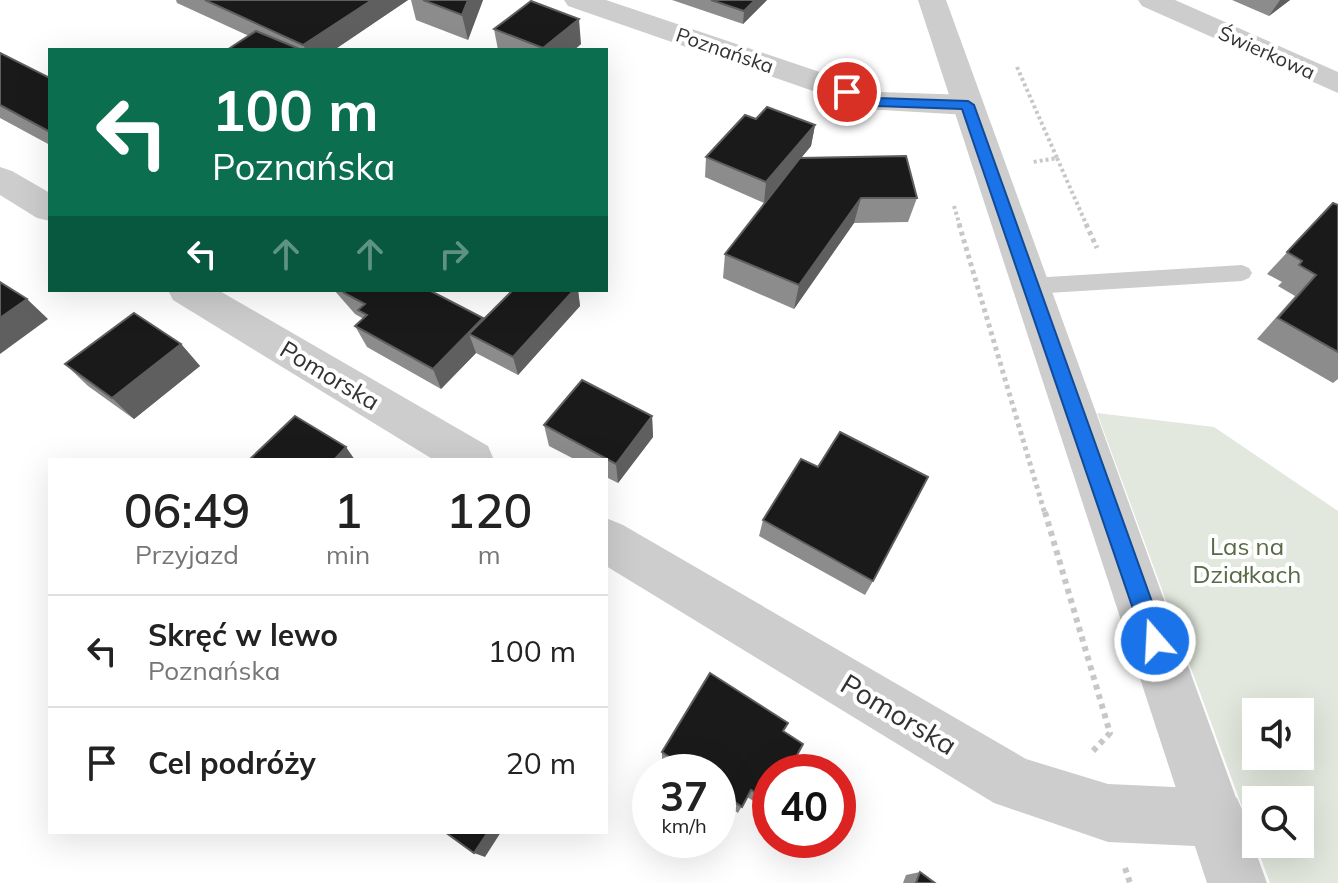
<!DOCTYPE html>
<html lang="pl">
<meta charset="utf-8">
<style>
:root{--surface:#fff;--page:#f6f6f6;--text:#222;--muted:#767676;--line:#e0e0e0}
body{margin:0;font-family:Mulish,sans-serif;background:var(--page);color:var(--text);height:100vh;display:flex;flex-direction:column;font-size:30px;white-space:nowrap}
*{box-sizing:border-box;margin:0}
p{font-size:26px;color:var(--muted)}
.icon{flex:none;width:44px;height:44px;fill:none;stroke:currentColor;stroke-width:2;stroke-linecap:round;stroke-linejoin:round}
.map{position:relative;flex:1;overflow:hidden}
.details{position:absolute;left:48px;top:458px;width:560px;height:376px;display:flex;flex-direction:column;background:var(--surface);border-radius:0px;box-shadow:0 8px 32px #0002}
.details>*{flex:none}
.guide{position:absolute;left:48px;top:48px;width:560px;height:244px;border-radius:0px;box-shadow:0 8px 32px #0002;background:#0b6e4f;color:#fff;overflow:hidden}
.buttons{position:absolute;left:1242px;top:698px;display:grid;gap:16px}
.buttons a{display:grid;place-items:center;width:72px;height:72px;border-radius:0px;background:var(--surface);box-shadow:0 8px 32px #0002;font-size:40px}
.speed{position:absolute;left:632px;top:754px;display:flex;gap:16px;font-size:40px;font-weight:700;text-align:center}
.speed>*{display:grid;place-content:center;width:104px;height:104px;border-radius:50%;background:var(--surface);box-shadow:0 8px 32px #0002;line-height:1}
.speed small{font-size:20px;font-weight:400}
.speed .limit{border:12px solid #d22;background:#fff;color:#111}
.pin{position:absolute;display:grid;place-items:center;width:68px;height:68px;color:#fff;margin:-34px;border:4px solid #fff;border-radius:50%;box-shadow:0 2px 8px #0007}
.me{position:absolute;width:88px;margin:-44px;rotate:341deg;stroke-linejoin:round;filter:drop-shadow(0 0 6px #0008)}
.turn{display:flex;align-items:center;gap:28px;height:168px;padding:0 32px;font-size:36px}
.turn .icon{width:104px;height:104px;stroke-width:2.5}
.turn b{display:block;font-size:56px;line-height:68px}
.lanes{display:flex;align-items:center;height:76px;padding:0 32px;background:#0003;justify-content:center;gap:40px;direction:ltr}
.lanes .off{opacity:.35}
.eta{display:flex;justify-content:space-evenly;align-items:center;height:136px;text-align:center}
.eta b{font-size:48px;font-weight:600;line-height:56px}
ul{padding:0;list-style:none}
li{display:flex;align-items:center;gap:24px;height:112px;padding:0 32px;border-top:2px solid var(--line)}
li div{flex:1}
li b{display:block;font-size:30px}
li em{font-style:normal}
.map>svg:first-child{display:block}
</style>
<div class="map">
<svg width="1338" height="883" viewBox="0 0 1338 883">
<rect width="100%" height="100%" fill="#fff"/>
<path fill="#e2e8dd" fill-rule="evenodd" d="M1097,413L1214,427L1338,511V883H1270ZM1256,712H1300V756H1256ZM1256,800H1300V844H1256Z"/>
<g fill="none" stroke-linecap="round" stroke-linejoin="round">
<g stroke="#c7c7c7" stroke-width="4" stroke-dasharray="3 3" stroke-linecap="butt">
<path d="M1017,67L1057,158L1033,162"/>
<path d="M1057,158L1087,226"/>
<path d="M954,206L960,226"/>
</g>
<g stroke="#c7c7c7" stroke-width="5" stroke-dasharray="4 4" stroke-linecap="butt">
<path d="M959,224L1045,514"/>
<path d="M1086,224L1097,248"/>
</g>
<g stroke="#c7c7c7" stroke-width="6" stroke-dasharray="5 5" stroke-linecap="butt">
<path d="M1045,512L1110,733L1093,751"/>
<path d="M1125,868L1130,883"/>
</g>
<path fill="#cdcdcd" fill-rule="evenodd" d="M1242,265L1249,268L1252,273L1249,278L1242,281L1032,294L1025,291L1022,286L1025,281L1032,278Z"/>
<g fill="#cdcdcd" fill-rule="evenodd">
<path d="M564,0H606L879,92L968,95L979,98L984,105L979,112L968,115L865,109L568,6Z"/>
<path d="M1138,0H1175L1338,72V93L1142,6Z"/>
<path d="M0,167L12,171L50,193V221L37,218L0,195Z"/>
<path d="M168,290H218L488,446L494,460H434L173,300Z"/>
<path d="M606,518L623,525L1026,759L1108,784L1217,789L1237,798L1246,818L1237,838L1217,847L1108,842L994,803L606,566Z"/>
</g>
<path fill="#cdcdcd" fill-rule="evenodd" d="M918,0H946L1267,883H1207Z"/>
</g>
<g fill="#8c8c8c">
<path d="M176,0H408L334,50H227L249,36L177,3Z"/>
<path d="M411,0H483L468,40L416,20Z"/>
<path d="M672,0H767L743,24Z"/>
<path d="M1232,0H1290L1269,16Z"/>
<path d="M494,29L581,44L574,50H498Z"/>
<path d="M0,53L50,78V145L0,118Z"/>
<path d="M756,119L815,125L811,146L801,158L917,198L908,222L854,223L794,309L723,278L725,254L788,174L764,203L705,177L706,157Z"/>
<path d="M1333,203L1338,205V379L1333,383L1257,339L1295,296L1278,286L1282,282L1267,274Z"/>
<path d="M334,290H429L483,318V320L513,290H578L580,306L518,375L476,353L441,389L367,347L355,326L363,320L362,318L355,314Z"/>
<path d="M181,344L200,366L134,419L88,386L65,364Z"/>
<path d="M652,416L653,437L618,483L606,477V460H576L549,446L544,425Z"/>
<path d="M763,520L873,581L865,595L759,536Z"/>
<path d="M783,731L770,772V806L767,809L747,797L738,813L718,799V772H679L662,760V752Z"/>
<path d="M920,872L935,883H903L906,875Z"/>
</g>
<g fill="#5f5f5f">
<path d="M372,0H408L334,50H306L303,45Z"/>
<path d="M468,0H483L468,40L462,15Z"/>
<path d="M755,0H767L743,24L744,11Z"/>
<path d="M1280,0H1290L1269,16Z"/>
<path d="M579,19L581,44L574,50H544L543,48Z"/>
<path d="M815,125L811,146L764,203L766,182Z"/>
<path d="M861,198L854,223L794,309L799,285Z"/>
<path d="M574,290H578L580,306L518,375L513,357Z"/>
<path d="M27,299L48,319L0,354V318Z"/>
<path d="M483,318L489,339L469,334L476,353L441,389L433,369Z"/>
<path d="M181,344L200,366L134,419L112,398Z"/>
<path d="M652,416L653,437L618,483L616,464Z"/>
<path d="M346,447L355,460H334Z"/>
<path d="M488,832H501L485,857L474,853Z"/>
</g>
<g fill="#1a1a1a" stroke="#5f5f5f" stroke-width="2">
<path d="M205,0H372L303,45Z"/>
<path d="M423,0H468L462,15Z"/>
<path d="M711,0H755L744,11Z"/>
<path d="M531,1L579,19L543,48L494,29Z"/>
<path d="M256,31L302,50H227Z"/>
<path d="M0,53L50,78V132L0,105Z"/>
<path d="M767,107L815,125L766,182L706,157L745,115L756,119Z"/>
<path d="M906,156L917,198H861L799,285L725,254L800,158Z"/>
<path d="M1333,203L1338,205V352L1278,318L1316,275L1299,265L1302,261L1287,252Z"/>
<path d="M0,282L27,299L0,318Z"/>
<path d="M341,290H429L483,318L433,369L355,326L367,315L358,310L365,304L344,293Z"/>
<path d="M513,290H574L513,357L469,334Z"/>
<path d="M134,313L181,344L112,398L65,364Z"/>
<path d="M582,380L652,416L616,464L544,425Z"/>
<path d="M295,416L346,447L334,460H249Z"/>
<path d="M840,432L928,477L873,581L763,520L801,459L818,467Z"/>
<path d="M710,673L788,723L783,731L803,744L788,772H770V802L751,790L742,807L718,790V772H691L662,752Z"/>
<path d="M445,832H488L474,853Z"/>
<path d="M920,872L935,883H916Z"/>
</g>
<path fill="#1a73e8" stroke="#114b97" stroke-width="2" d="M847,88L877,98L968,101L974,105L1166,641L1162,648L1155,651L1148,648L1144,641L962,109L876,106L842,95L840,92Z"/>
<g text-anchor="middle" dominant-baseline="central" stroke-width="8" stroke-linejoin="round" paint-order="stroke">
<g font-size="20" fill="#333" stroke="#fff">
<text transform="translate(725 50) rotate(19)">Poznańska</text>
<text transform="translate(1267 52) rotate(24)">Świerkowa</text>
</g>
<g font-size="24" fill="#333" stroke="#fff">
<text transform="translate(330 375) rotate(31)">Pomorska</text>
</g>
<g font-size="24" fill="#556a45" stroke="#fff">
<text x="1247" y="546">Las na<tspan x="1247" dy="28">Działkach</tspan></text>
</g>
<g font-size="28" fill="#333" stroke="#fff">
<text transform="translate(899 714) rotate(31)">Pomorska</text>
</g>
</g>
</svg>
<div class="buttons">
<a><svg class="icon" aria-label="sound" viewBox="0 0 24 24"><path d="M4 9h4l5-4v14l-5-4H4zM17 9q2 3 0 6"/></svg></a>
<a><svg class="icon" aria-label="search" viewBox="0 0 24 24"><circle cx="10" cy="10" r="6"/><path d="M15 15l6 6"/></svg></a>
</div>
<div class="speed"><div>37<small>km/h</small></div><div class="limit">40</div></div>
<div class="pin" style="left:847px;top:92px;background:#d93025"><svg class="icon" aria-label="arrive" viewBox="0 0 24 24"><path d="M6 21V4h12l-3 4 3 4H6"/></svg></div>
<svg class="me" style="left:1155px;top:641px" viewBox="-20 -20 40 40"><circle r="17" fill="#1a73e8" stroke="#fff" stroke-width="3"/><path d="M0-11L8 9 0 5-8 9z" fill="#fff"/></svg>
<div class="guide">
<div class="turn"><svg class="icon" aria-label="left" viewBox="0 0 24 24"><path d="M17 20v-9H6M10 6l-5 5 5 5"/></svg><div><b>100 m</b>Poznańska</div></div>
<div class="lanes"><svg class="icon" aria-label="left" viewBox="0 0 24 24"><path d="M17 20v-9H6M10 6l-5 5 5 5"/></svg><svg class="icon off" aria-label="ahead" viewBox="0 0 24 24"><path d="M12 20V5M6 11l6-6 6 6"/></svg><svg class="icon off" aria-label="ahead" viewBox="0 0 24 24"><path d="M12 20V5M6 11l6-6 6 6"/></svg><svg class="icon off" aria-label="right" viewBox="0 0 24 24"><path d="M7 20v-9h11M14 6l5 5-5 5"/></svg></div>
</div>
<section class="details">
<div class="eta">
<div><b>06:49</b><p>Przyjazd</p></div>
<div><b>1</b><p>min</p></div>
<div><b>120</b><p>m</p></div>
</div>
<ul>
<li><svg class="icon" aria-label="left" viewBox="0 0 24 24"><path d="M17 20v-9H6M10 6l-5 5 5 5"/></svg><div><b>Skręć w lewo</b><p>Poznańska</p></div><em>100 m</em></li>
<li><svg class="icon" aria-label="arrive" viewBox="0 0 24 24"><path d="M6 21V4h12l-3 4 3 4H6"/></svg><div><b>Cel podróży</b></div><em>20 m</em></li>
</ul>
</section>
</div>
